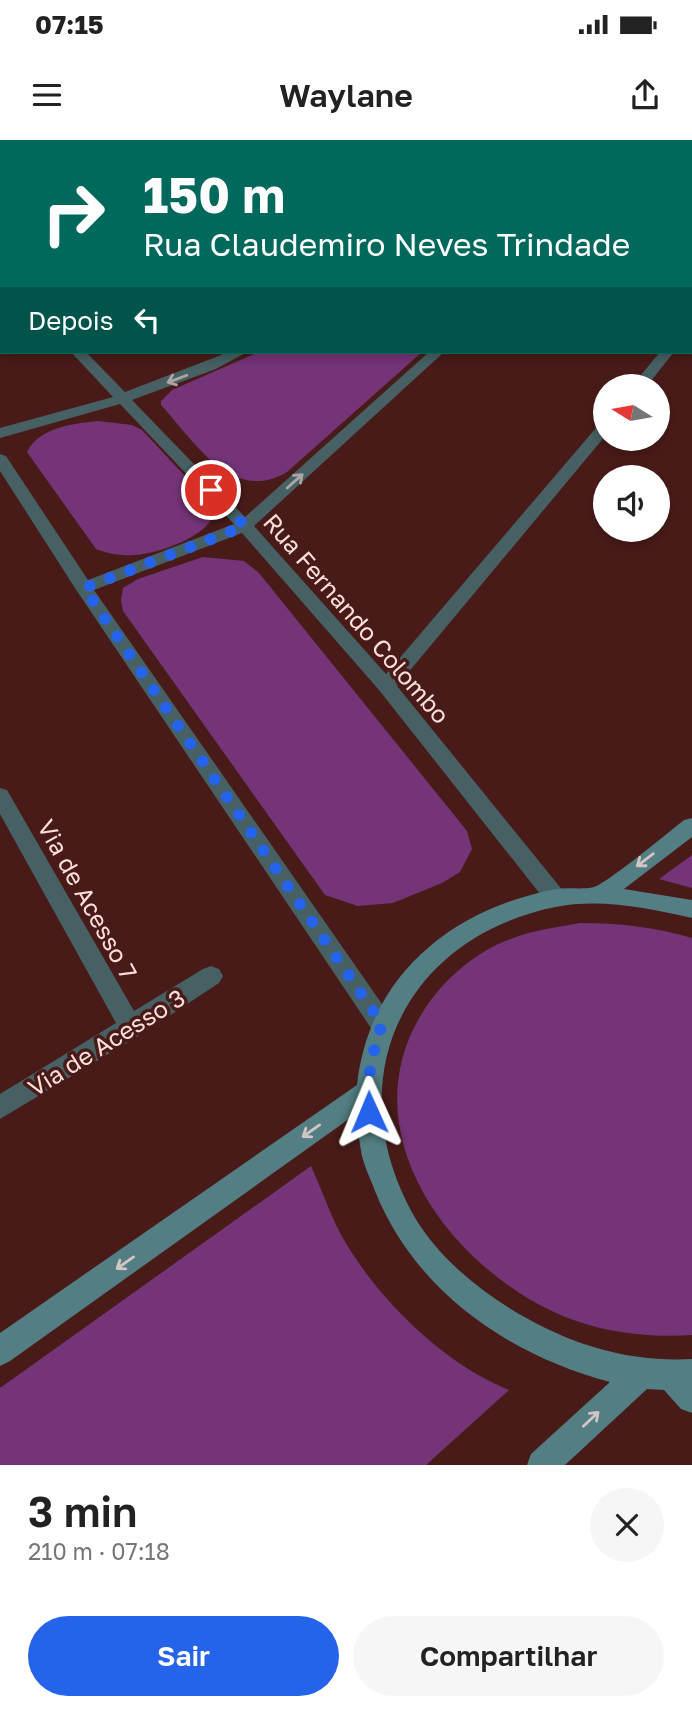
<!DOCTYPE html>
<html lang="pt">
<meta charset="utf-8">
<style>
:root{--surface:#fff;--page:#f6f6f6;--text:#222;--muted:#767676;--accent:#2563eb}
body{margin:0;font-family:"Golos Text",sans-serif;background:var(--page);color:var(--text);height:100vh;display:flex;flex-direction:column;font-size:26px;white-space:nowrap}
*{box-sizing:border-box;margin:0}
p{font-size:23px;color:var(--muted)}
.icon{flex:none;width:38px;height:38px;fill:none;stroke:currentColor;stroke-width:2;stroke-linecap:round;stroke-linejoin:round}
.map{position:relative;height:1325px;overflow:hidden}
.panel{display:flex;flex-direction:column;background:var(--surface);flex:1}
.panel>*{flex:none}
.banner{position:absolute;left:0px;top:0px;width:693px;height:214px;box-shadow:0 4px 10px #0003;background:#00695c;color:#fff;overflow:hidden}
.needle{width:46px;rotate:281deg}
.controls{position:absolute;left:593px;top:234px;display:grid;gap:14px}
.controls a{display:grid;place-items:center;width:77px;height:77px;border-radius:50%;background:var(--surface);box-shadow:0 4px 10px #0003;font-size:35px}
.pin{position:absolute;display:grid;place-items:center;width:60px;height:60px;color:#fff;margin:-30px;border:4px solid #fff;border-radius:50%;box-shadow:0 2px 7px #0007}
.me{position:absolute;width:77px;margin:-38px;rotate:359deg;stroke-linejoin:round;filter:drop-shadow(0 0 5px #0008)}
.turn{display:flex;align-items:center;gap:24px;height:147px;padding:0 28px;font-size:32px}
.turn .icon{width:91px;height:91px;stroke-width:2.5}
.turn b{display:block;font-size:49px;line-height:60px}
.then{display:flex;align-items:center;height:66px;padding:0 28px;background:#0003;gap:14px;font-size:26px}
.round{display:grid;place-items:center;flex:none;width:74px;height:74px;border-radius:37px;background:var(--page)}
.headline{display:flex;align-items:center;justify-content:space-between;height:119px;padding:0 28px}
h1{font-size:42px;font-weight:600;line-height:52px}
.action{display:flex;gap:14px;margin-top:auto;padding:14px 28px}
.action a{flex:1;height:80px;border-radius:42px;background:var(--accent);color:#fff;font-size:28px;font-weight:600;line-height:80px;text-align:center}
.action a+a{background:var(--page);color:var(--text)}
.status{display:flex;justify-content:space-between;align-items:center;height:49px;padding:0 35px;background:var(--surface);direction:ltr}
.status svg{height:19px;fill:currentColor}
header{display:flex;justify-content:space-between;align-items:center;height:91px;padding:0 28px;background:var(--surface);font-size:32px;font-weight:600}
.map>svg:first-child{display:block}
</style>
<div class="status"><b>07:15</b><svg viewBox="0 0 49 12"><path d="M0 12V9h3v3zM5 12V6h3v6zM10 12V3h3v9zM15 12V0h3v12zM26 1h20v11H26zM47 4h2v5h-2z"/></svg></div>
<header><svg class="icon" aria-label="menu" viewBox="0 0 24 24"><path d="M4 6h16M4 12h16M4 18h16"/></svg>Waylane<svg class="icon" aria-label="share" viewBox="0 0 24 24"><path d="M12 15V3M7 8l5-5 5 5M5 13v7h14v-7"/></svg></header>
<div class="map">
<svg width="692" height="1325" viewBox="0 0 692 1325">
<rect width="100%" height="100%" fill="#481b18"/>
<g fill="#753477">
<path d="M259,212H422L287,332C232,365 194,301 161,265V261L172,250Z"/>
<path d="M98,281L132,285L142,290L211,364L214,374C207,397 157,414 134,415C120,416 109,414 96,409L27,312C40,287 72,284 98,281Z"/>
<path d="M203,417L244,421L259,433L467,691L472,709L460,732L442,743L393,763L358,766L325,755L123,471L121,460L123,448L138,439Z"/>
<path d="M692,715V748L659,739Z"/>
<path d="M580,783C619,783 655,787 692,798V1195C646,1198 595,1192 552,1171C444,1120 349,987 424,870C445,838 477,811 513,798C535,790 558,787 580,783Z"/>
<path d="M311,1026C323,1052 332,1081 347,1105C383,1164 445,1224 509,1250L426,1325H0V1248Z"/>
</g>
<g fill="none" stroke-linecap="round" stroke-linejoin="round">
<g fill="#466064" fill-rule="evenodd">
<path d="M81,0H93V2H82Z"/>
<path d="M232,0H245L231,2Z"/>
<path d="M406,0H419L405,2Z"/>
<path d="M580,0H593L579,2Z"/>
<path d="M0,127L2,128V137L0,136Z"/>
<rect x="691" y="179" width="1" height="8"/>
<rect x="691" y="199" width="1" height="8"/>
<path d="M71,212H86L125,252L229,212H247L216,229L132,260L245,377L429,212H444L254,386L386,534L601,282L606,281V295L397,546L564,752L567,758L564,764L556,767L548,764L379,550L242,393L94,450L391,877L394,884L391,891L382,894L373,891L75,448L0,331V314L6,316L88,440L234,384L120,264L0,298V288L113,257Z"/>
<path d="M660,212H674L646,247H631Z"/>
<path d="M0,648L7,650L134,871L203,829L211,826L219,829L223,836L219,843L140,895L0,979V954L116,883L0,674Z"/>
</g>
<g fill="#537e83" fill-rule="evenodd">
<path d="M592,0H606L607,2H594Z"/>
<rect x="691" y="10" width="1" height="6"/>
<path d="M692,678V697L624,749L692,760V778C648,768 600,758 555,767C409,797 340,930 408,1065C433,1115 482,1154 530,1180C581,1208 634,1222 692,1219V1273L681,1269L664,1250L647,1249L565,1325H527L531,1314L610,1242C508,1215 415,1151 375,1051C371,1040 365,1028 362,1016C359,1002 358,988 356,974L10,1221L0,1226V1193L357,945C369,835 452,769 556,749C568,747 582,750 594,747C606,744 669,692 684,680Z"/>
</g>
</g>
<defs><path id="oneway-shaft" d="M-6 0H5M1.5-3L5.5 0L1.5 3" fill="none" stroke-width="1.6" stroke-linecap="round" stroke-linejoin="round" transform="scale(1.75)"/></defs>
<g stroke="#aba5a5">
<use href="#oneway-shaft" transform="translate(177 239) rotate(159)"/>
<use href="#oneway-shaft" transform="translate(295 341) rotate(-42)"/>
</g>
<g stroke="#d2c6c4">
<use href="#oneway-shaft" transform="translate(645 720) rotate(143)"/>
<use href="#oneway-shaft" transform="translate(311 991) rotate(145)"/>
<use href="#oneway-shaft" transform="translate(125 1123) rotate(145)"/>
<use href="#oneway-shaft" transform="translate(591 1279) rotate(-43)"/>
</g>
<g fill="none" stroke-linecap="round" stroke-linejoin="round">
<path stroke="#2563eb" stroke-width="12" stroke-dasharray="0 21.6" d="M211,350L245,386L84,448L382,884C372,913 366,941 369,972"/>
</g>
<g text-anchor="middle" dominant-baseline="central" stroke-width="7" stroke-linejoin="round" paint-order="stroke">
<g font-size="24" fill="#fddeda" stroke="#481b18">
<text transform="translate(357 478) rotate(49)">Rua Fernando Colombo</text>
<text transform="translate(88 759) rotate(61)">Via de Acesso 7</text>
<text transform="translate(106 902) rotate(-32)">Via de Acesso 3</text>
</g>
</g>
</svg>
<div class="controls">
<a><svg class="needle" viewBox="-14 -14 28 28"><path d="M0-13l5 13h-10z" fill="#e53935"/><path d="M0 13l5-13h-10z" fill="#767676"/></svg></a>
<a><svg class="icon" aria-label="sound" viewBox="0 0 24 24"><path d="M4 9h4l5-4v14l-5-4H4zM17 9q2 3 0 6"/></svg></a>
</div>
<div class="pin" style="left:211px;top:350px;background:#d93025"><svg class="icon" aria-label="arrive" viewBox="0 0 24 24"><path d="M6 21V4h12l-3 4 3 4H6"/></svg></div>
<svg class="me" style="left:369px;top:972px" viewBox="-20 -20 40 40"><path d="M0-17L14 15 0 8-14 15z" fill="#2563eb" stroke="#fff" stroke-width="4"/></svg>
<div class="banner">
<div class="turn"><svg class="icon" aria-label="right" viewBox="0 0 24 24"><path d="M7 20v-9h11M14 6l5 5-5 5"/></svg><div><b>150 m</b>Rua Claudemiro Neves Trindade</div></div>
<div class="then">Depois<svg class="icon" aria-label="left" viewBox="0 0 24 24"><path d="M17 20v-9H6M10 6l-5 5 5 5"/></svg></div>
</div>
</div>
<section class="panel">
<div class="headline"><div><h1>3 min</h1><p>210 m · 07:18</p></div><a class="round"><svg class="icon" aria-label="close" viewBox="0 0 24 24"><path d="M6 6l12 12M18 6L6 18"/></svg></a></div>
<div class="action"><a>Sair</a><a>Compartilhar</a></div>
</section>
